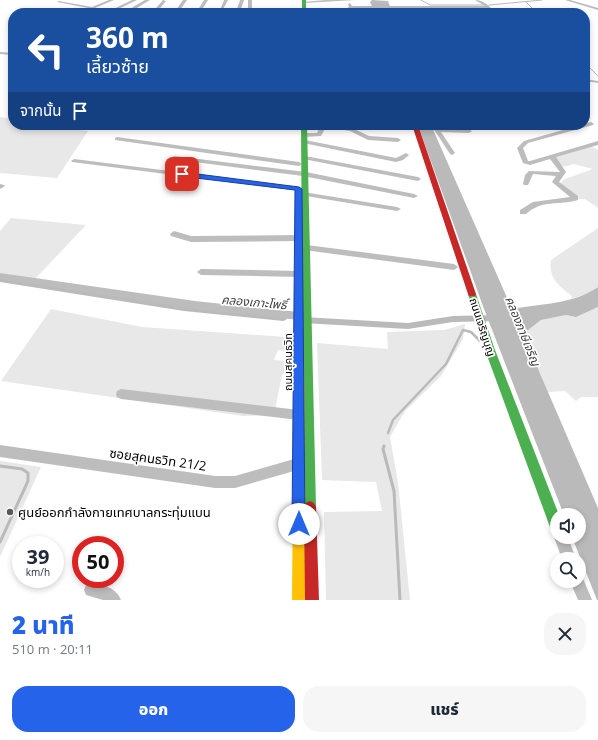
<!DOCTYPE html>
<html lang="th">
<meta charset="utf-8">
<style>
:root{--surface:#fff;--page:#f6f6f7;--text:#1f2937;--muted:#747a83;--accent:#2563eb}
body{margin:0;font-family:"Open Sans","Noto Sans Thai",sans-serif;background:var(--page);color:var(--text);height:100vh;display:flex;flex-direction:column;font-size:15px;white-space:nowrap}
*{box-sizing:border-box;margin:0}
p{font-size:13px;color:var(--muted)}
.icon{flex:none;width:22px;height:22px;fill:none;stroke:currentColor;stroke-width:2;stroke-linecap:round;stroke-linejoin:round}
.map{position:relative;height:600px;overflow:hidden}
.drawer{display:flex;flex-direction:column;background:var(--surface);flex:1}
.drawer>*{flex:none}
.banner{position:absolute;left:8px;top:8px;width:582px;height:122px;border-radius:16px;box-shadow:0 2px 6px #0003;background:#1a4fa0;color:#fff;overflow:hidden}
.fabs{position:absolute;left:550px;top:508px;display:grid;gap:8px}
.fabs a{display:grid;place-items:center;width:36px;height:36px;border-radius:50%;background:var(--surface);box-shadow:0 2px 6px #0003;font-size:20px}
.speed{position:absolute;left:12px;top:536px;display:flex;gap:8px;font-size:20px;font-weight:700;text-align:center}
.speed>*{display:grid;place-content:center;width:52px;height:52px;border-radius:50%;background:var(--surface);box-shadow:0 2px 6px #0003;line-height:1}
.speed small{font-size:10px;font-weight:400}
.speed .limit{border:6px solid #d22;background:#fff;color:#111}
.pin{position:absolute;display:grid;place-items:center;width:34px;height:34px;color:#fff;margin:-17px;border-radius:8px;box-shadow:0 2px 6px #0006}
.me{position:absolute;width:44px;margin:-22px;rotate:0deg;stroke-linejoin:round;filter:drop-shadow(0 0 3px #0008)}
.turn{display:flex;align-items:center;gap:14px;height:84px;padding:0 12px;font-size:18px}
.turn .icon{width:52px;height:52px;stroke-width:2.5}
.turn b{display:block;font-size:28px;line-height:34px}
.then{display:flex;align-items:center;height:38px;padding:0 12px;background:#0003;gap:8px;font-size:15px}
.round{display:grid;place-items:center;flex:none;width:42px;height:42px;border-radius:16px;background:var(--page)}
.summary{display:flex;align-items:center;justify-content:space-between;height:68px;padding:0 12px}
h1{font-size:24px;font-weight:800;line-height:30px;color:var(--accent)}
.button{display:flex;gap:8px;margin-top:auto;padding:8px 12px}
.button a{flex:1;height:46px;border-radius:16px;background:var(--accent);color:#fff;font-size:16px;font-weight:800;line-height:46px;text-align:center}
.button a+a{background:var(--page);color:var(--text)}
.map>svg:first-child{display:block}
</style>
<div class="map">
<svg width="598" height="600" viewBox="0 0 598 600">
<rect width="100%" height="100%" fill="#fff"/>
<g fill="#e8e8e8">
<path d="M0,117L13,119V125H48L88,131L57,178L0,173Z"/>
<path d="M589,145L598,150V208L585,199H578L559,184L565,179L593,169L574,164L563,167L550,156Z"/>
<path d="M11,218L86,225L35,279L0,273V231Z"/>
<path d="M598,228V287L589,293L571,299L572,296C559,286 548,278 551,260Z"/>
<path d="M598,307V397H581L576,401L565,391L548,392L523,334L541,320L566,315L576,317Z"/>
<path d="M51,309L142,327L286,337V351L278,350L274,360L286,361V371L282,375L274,415L243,416L1,381Z"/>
<path d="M465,324L463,339L441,376L405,411L390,437L398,482L410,600H326L324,512L382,511L376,482L322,480L317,343L388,349L387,332L444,330Z"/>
<path d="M0,461L41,467L0,557Z"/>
</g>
<g fill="#bababa">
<path d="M372,0L388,1L392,12L375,13L370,2Z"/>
<path d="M418,125H431L512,309C540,304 574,304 598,287V307L576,317L566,315L541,320L523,334L598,508V600H597L572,537H579V515H564L484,309Z"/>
</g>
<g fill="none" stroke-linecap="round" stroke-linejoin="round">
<g stroke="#bababa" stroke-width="1">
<path d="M421,0L430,5H484"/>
<path d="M526,2L537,13"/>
<path d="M489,5L542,0"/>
<path d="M585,63L598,76"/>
</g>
<path stroke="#bababa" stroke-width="2.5" d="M388,433L393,420L446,364L463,330L471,332L480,341"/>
<g stroke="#bababa" stroke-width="3">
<path d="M384,446L383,449L394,491L400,600"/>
<path d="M0,466L22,469L28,473V481L0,542"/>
</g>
<g fill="#bababa" fill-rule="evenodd">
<path d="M565,0H570L598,8V10Z"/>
<path d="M585,79L598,81V83L585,81Z"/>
<path d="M0,276L184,305L283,315L286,316L287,318L286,320L283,321L184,311L0,282Z"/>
<path d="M498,315L501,316L502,318L501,320L498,321L453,322L408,329L303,323L300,322L299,320L300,318L303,317L408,323L453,316Z"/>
</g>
<g fill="#bdbdbd" fill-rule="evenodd">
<path d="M109,0H114L88,11L86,10L88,8L57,2L59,1L92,7Z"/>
<path d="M132,0H137L110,13H105Z"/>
<path d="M145,0H150L135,9L132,13H128L133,7Z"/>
<path d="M163,0L166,1L156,13H152Z"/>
<path d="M183,0H187L178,13H174Z"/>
<path d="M204,0H208L200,13H196Z"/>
<path d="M224,0H228L221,13H219Z"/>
<path d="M240,0H244L240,12L237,13L236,12Z"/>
<path d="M248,0H252V10L345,9L349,7L348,4L350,3L352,6H485L475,0C484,0 490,7 496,13H492L487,8H353L345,11L250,12L248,11Z"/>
<path d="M326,0H355L304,3L302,2Z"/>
<path d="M0,52L13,53V55L0,54Z"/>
<path d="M591,122L594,124L593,125L528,143L523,148L528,161H530L598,141V145L556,157L566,172L559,182L578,196V200C557,206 543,199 526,214H520V210L533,202L570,197L552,182L556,176L533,174L528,185H524L523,184L525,175L529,171L560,172L550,159L530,165L523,163L517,148L524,141Z"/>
<path d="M321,125H335L352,128L369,136L398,138L401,140L398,142L368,140L350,131L326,127L321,136L305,137L302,135L305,133H317Z"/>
<path d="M431,125H437L439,128L469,129L472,131L469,133L441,132L455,153L452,155L450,154Z"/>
<path d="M117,137L299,162L302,164L299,166L115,140V138Z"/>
<path d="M305,140L396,158L406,153L409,155L403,160L396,162L303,143V141Z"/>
<path d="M174,156L306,172L414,194L418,196L414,198L303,176L172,159L171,158Z"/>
<path d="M305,156L418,177L421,179L418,181L303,159L302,158Z"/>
<path d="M74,159L299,187L303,189L299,191L72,162L71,161Z"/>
<path d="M0,184L4,185L5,186L0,189Z"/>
<path d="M303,192L397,207L401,209L397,211L306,196L302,194Z"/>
<path d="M174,231L191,236L299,235L303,238L299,241L191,242L171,236L170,234Z"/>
<path d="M307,245L454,264L458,267L454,270L304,250L303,248L304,246Z"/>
<path d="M201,269L299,271L303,274L299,277L201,275L197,272Z"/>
<path d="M0,273L195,301L299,312L302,313L304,316L302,319L299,320L195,309L0,279Z"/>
<path d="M121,389L299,410L303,411L305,415L303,419L299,420L121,399L117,397L116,394L117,391Z"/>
<path d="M0,445L215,476H235L301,457L305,459L307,463L305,467L301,469L235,488H215L0,457Z"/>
<path d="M557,532V537H568L576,559H562L554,537Z"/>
<path d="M579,575L582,576L592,600H578L570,581H579Z"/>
<path d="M91,583C103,585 116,587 121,600H103L86,595L84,590L86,585Z"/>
</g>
<g fill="#4caf50" fill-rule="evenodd">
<rect x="302" y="0" width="4" height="13"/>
<path d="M301,125H307L316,507L314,511L310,513L306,511L304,507L303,357L299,358L295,357L294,354L295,271L299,268L302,269Z"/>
<path d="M472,291L476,294L495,350L559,515H557V534L552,532L550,527L485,350L468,294Z"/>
</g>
<path fill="#ffc107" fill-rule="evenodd" d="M299,350L303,351L304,354L306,600H292L294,354L295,351Z"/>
<g fill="#c62828" fill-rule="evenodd">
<path d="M412,125H418L476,294L475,296H469L468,294Z"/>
<path d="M310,501L314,503L316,507L319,600H305L304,507L306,503Z"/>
</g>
</g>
<path fill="#2563eb" stroke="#184099" d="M182,172L299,187L302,189L305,524L303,529L299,531L294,529L292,524L295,190L179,176L178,174Z"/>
<circle fill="#595959" stroke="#fff" stroke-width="1.5" cx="10" cy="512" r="4"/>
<g text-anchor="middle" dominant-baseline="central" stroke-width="3.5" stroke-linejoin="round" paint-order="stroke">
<g font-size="11" fill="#000" stroke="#fff">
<text transform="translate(483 327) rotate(72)">ถนนเจริญบุญ</text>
<text transform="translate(287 362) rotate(-90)">ถนนสุคนธวิท</text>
</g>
<g font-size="12" font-style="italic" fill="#3e3e3e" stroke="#fff">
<text transform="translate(254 302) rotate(5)">คลองเกาะโพธิ์</text>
<text transform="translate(523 331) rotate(68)">คลองภาษีเจริญ</text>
</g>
<g font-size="13" fill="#000" stroke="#fff">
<text transform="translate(158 459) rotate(8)">ซอยสุคนธวิท 21/2</text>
</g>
<g font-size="13" fill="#000" stroke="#fff" text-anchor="start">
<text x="18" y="512">ศูนย์ออกกำลังกายเทศบาลกระทุ่มแบน</text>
</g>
</g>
</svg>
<div class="fabs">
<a><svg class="icon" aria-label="sound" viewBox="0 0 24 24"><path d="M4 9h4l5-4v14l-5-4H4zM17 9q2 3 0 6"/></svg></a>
<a><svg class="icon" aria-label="search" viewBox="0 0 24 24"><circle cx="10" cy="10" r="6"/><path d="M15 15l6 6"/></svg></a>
</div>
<div class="speed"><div>39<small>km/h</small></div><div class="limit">50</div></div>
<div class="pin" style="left:182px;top:174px;background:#d93025"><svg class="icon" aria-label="arrive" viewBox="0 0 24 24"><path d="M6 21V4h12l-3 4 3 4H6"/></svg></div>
<svg class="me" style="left:299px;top:524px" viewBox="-20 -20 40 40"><circle r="19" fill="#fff"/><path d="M0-13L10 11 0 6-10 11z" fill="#2563eb"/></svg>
<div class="banner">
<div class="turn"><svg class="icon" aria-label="left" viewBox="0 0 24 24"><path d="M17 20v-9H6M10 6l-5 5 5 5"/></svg><div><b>360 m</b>เลี้ยวซ้าย</div></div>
<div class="then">จากนั้น<svg class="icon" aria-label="arrive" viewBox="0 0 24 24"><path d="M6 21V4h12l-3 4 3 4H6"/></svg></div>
</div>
</div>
<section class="drawer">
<div class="summary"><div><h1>2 นาที</h1><p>510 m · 20:11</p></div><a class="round"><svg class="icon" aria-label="close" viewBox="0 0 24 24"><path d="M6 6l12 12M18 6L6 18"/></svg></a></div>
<div class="button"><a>ออก</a><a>แชร์</a></div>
</section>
